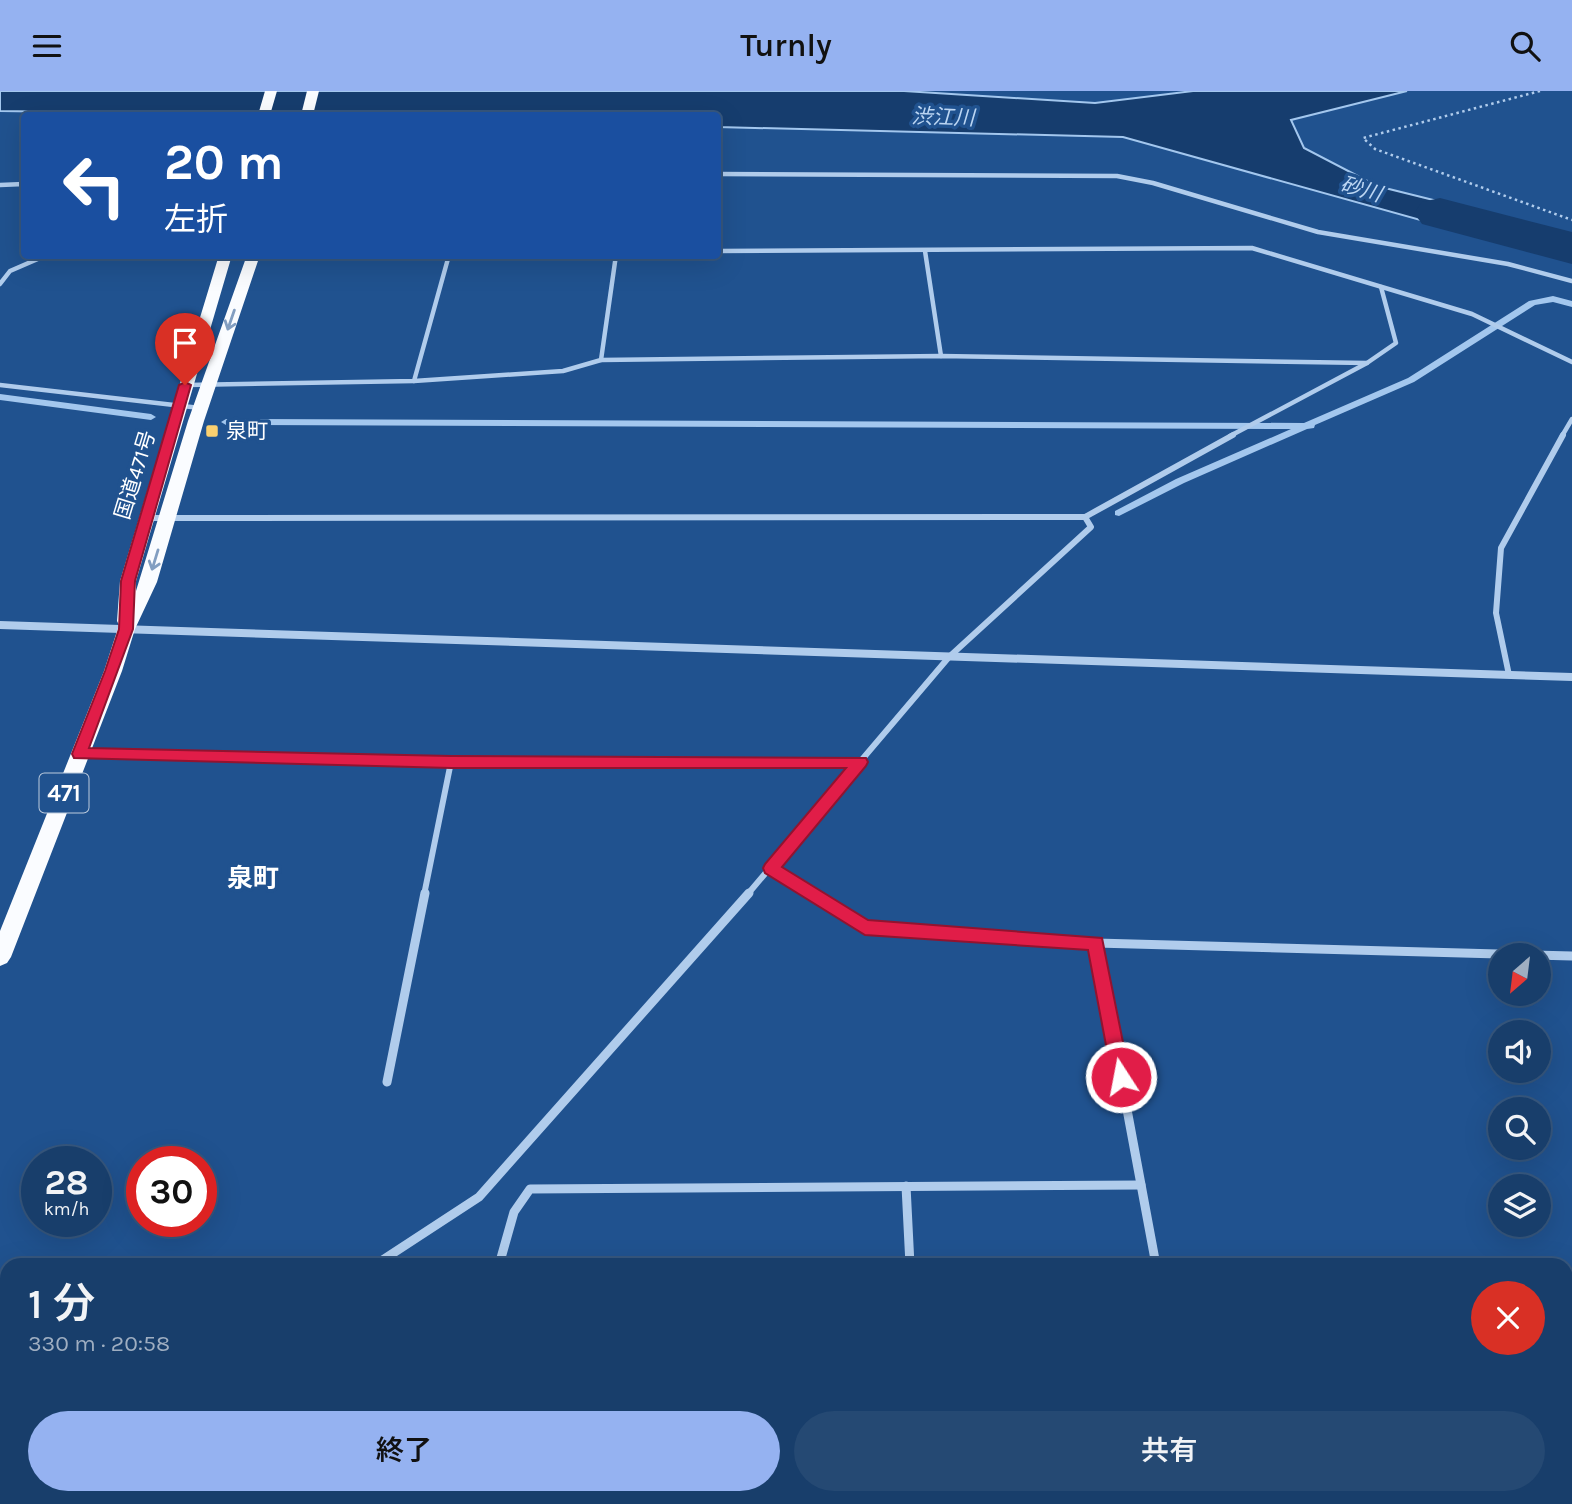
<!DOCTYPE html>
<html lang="ja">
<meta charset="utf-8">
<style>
:root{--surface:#183e6b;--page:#254973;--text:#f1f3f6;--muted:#9faec1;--line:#36577e;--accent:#95b2f1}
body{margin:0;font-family:Karla,"Noto Sans JP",sans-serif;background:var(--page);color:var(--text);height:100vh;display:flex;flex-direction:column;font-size:26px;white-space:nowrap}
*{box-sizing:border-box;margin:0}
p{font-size:23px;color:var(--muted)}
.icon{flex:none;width:38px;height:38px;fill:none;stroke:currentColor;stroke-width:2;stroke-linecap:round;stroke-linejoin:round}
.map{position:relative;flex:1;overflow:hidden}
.side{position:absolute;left:0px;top:1167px;width:1573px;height:247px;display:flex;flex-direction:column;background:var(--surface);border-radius:21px 21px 0 0;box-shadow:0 7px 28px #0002,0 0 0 2px var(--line)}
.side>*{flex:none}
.top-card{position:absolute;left:21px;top:21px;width:700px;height:147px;border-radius:7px;box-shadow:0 7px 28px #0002,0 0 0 2px var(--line);background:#1a4fa0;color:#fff;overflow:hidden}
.needle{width:46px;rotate:208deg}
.buttons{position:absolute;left:1488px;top:852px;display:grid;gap:14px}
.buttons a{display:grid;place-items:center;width:63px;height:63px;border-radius:50%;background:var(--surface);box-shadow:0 7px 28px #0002,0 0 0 2px var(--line);font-size:35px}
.speed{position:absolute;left:21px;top:1055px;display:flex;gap:14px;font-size:35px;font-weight:700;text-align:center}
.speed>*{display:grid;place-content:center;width:91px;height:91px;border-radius:50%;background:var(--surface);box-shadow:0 7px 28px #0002,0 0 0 2px var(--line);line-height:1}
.speed small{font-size:18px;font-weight:400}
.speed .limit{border:10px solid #d22;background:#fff;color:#111}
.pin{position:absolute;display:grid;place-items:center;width:60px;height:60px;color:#fff;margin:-72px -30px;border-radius:50% 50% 50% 0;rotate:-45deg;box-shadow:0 0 7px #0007}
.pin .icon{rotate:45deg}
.me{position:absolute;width:77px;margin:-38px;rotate:349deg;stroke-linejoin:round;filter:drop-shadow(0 0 5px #0008)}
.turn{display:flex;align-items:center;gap:24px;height:147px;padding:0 28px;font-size:32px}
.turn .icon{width:91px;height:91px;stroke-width:2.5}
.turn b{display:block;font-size:49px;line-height:60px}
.round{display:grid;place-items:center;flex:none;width:74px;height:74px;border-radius:37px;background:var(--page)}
.head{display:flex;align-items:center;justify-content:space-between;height:119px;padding:0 28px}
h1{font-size:42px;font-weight:600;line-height:52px}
.button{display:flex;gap:14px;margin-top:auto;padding:14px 28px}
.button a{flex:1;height:80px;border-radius:42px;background:var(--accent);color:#111;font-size:28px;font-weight:600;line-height:80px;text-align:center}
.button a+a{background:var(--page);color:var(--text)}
header{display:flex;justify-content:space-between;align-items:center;height:91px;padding:0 28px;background:var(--accent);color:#111;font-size:32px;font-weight:600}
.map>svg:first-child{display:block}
</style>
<header><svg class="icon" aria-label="menu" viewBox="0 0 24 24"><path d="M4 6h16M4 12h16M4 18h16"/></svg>Turnly<svg class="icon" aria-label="search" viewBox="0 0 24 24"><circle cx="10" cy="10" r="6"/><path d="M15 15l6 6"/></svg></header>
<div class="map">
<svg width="1572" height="1413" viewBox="0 0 1572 1413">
<rect width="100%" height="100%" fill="#20528f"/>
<path fill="#163d6e" stroke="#a3c7ee" stroke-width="2" d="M0,0H904L1095,12L1193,0H1407L1291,29L1304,57L1377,95L1566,142L1517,156L1123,46L718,36V24H265L0,20Z"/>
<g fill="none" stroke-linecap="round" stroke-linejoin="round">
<g fill="#a3c7ee" fill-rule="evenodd">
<path d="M1553,205L1572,210V216L1553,211L1535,214L1414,291L1315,334L1314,337L1307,338L1184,392L1119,425L1115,424V420L1176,388L1291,338L226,334L221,331L226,328L1304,332L1408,287L1529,210Z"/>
<path d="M0,303L151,323L156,326L151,329L0,309Z"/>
</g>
<path fill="#163d6e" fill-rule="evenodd" d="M1440,107L1572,141V173L1422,133L1414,122L1422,111Z"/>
<path stroke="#b0ccec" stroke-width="2.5" stroke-dasharray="2.5 3.5" stroke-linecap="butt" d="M1540,0L1363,47L1375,58L1572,129"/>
<g stroke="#b0ccec" stroke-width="4.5">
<path d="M718,83L1117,85L1153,92L1318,141L1508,173L1572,190"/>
<path d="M0,94L24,93"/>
<path d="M718,160L1252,157L1472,223L1572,271"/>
<path d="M925,160L941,265"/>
<path d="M0,193L10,180L47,164"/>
<path d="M601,269L616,164"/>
<path d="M414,290L449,164"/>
<path d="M0,294L200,317"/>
<path d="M187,294L414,290L563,280L601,269L941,265L1367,272"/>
<path d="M1230,345L1367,272L1396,252L1381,196"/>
<path d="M1562,345L1572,328"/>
</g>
<g stroke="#b0ccec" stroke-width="6">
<path d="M147,427L1085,426L1233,344"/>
<path d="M1509,584L1496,522L1501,457L1563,344"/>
<path d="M80,663L451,671H860"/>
<path d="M771,777L814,804"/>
<path d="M424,804L451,671"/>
<path d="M747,804L949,566L1091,436L1085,426"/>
</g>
<g stroke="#b0ccec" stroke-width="9">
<path d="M811,802L865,836L1096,852L1572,865"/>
<path d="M1096,852L1156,1174"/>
<path d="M387,991L425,802"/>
<path d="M906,1095L910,1174"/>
<path d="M375,1174L479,1106L749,802"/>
<path d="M499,1174L514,1121L530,1098L1141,1094"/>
<path d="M1566,1227L1572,1228"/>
<path d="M924,1407V1413"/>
<path d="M1198,1407L1199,1413"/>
<path d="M12,1413L21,1407"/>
<path d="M470,1413L471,1407"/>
</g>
<path fill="#b0ccec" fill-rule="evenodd" d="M0,530L1572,582V590L0,538Z"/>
<g fill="#fafcff" fill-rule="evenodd">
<path d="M265,0H277L270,24H258Z"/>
<path d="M307,0H319L313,24H301Z"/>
<path d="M219,164H232L136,490V500L188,330L247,164H260L204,330L157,491L135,538L122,580L11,866L7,872L0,875V840L104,580L119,534L117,530L120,490Z"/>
</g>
</g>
<defs><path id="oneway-shaft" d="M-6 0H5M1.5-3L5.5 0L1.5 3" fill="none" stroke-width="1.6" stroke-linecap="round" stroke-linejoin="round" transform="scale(1.75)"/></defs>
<g stroke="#829ec1">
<use href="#oneway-shaft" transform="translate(231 229) rotate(109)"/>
<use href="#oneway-shaft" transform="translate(155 469) rotate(107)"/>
</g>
<path fill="#e11d48" stroke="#92132f" stroke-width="2" d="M185,291L191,294L135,490L133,538L89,657L451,665L866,667L868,671L866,675L782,776L868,829L1102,847L1130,986L1127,992L1121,995L1114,992L1112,986L1088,859L865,844L765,782L763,777L765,773L846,677H451L74,667L72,663L105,580L119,538L121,490L179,294Z"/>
<rect fill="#fad070" stroke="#20528f" stroke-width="2.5" x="205" y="333" width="14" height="14" rx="3.5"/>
<g text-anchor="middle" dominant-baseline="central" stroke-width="7" stroke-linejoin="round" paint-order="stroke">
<g font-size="21" font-style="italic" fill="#bcd6f3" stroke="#20528f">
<text transform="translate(943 26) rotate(2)">渋江川</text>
<text transform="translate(1361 98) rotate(16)">砂川</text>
</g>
<g font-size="21" fill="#fff" stroke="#20528f" text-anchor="start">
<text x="226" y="340">泉町</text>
</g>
<g font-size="21" fill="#fff" stroke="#20528f">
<text transform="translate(135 384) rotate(-73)">国道471号</text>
</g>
<rect fill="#20528f" stroke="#bccbdd" stroke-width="2" x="39.5" y="682.5" width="49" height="39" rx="5"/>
<g font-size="23" font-weight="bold" fill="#fff">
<text x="64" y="702">471</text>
</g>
<g font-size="26" font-weight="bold" fill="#fff" stroke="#20528f">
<text x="253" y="787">泉町</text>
</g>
</g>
</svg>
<div class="buttons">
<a><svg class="needle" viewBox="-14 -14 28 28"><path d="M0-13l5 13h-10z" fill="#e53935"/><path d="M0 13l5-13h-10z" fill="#9faec1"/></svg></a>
<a><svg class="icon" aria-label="sound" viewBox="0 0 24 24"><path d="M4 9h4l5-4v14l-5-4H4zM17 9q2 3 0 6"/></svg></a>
<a><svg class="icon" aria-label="search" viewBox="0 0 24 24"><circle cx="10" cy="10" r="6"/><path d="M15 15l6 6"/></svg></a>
<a><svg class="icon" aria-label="layers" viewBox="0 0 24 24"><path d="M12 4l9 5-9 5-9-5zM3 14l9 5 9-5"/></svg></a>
</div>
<div class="speed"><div>28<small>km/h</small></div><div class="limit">30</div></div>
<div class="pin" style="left:185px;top:294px;background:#d93025"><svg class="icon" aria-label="arrive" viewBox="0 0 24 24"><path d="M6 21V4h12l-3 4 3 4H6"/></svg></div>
<svg class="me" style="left:1121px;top:986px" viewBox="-20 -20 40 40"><circle r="17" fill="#e11d48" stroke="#fff" stroke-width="3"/><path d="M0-11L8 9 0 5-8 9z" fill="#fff"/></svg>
<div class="top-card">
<div class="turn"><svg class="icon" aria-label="left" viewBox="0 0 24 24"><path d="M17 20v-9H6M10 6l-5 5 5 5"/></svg><div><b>20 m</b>左折</div></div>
</div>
<section class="side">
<div class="head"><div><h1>1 分</h1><p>330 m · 20:58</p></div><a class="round" style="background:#d93025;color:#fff"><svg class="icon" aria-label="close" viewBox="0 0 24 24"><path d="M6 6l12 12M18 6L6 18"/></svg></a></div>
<div class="button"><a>終了</a><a>共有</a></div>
</section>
</div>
